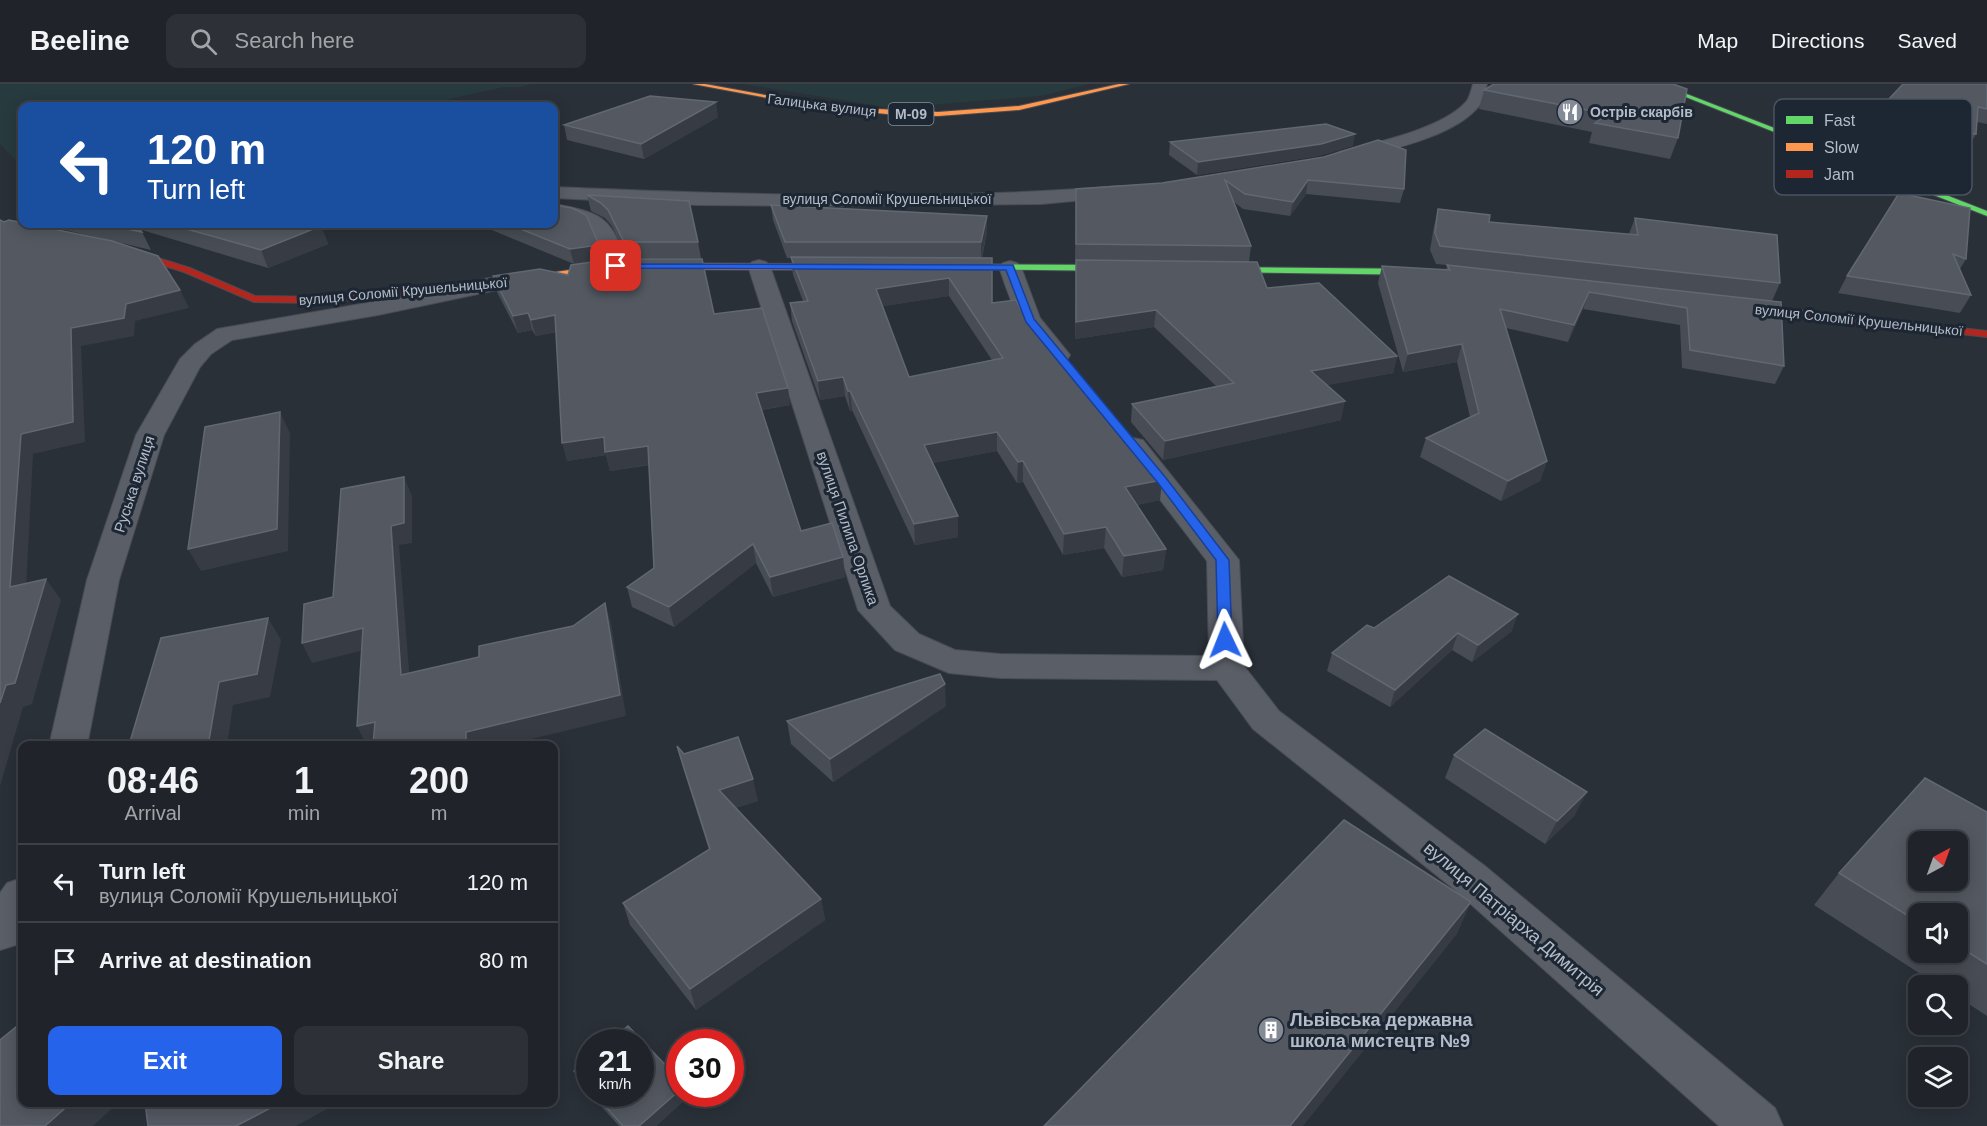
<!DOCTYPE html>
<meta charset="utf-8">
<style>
:root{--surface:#20242a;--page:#2d3036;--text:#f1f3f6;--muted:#a2a4a8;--line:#3d4147;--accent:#2563eb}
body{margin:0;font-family:Helvetica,sans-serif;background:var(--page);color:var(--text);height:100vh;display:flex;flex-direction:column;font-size:22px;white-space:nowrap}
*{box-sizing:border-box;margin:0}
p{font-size:20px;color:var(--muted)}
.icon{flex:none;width:33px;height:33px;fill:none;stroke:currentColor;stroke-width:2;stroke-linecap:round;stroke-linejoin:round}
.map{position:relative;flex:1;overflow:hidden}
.panel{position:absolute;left:18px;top:657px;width:540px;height:366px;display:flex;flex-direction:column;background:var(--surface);border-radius:12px;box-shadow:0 3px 15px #0003,0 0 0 2px var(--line)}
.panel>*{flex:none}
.hud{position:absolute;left:18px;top:18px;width:540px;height:126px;border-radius:12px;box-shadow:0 3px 15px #0003,0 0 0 2px var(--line);background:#1a4fa0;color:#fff;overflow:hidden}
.needle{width:39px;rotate:41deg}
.buttons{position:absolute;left:1908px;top:747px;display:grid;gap:12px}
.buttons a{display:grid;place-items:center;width:60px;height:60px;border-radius:12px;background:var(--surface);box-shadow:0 3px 15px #0003,0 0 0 2px var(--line);font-size:30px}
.speed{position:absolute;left:576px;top:945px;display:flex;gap:12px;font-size:30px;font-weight:700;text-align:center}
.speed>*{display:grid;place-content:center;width:78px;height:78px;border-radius:50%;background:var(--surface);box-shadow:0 3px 15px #0003,0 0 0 2px var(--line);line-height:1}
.speed small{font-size:15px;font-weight:400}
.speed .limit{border:9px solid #d22;background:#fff;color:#111}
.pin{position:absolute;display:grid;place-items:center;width:51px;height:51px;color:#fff;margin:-26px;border-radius:12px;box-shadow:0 3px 9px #0006}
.me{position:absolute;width:66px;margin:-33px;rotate:358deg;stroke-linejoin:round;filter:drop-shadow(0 0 4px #0008)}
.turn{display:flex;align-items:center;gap:21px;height:126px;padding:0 30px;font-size:27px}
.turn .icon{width:78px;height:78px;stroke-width:2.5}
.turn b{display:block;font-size:42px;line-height:51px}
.eta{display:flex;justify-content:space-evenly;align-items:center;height:102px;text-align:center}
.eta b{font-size:36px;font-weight:700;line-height:42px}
.primary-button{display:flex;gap:12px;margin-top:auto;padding:12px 30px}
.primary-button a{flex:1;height:69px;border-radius:12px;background:var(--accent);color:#fff;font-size:24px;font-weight:700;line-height:69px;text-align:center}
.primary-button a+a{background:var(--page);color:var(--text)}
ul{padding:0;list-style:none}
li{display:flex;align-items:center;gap:18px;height:78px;padding:0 30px;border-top:2px solid var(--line)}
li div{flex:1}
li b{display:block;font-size:22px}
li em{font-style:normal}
header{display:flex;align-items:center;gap:36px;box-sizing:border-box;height:84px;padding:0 30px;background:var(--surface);border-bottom:2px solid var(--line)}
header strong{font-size:28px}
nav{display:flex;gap:33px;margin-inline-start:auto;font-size:21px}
.search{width:420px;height:54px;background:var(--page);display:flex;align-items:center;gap:15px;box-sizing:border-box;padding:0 21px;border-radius:12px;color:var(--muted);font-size:22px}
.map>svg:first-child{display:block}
</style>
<header>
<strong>Beeline</strong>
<div class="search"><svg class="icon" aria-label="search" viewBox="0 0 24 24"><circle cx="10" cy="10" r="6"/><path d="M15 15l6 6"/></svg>Search here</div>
<nav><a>Map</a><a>Directions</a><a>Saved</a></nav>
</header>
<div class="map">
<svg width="1987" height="1042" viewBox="0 0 1987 1042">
<rect width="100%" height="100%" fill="#2a3038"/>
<g fill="#273a3e">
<path d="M0,0H531L522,3H504L418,22H22V83L0,60Z"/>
<path d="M743,0H1089L1041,12L892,24Z"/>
</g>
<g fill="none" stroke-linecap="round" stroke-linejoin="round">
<defs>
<g id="street">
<path d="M1473,0H1487C1485,7 1484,15 1479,22C1454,53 1388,66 1351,76H1339L1336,72L1339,68C1374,59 1442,45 1466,18C1470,13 1471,6 1473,0Z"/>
<path d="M1120,102L1127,104L1129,108L1127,112L1041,120L810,122L697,121L554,114V103C742,111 932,117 1120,102Z"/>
<path d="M554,120C604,129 611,133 628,182L624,186L617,188L610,186L591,144L576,136L554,132Z"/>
<path d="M759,176L766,178L770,182L890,522L919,550L955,566L1000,570L1209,572L1207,477L1119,362L1123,356L1133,354L1143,356L1239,476L1244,582L1279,627L1485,782L1775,1024L1783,1042H1719L1455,806L1253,645L1217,596L1000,594L949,589L895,566L858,526L748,182L752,178Z"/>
<path d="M1010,177L1017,179L1021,183L1040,234L1070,271L1067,276C1031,285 1008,209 999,183L1003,179Z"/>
<path d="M489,194L497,196L500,201L497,206L378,231L232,256L211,270L200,283L164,351L119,496L87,662H49L87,496L136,351L180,275L195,260L217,245L378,217Z"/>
<path d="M22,794V849L16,861L0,866V809L7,799Z"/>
</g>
<g id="fast">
<path d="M1653,0H1661L1987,127V132Z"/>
<path d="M948,180L1122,181L1126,184L1122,187L945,185L944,183Z"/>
<path d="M1215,183L1425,185L1429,188L1425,191L1212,188V184Z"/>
</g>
<g id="slow">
<path d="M693,0H705L776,13L857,24L938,28L1019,22L1119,0H1129L1019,26L938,32L897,31L816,23Z"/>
<path d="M617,179L837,180L841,183L837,186L617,185L508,201L504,198L508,195Z"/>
</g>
<g id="jam">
<path d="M120,162L190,184L255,212L322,213L508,195L512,198L508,201L322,219L254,218L184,188L117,167V163Z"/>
<path d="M1735,219L1987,247V253L1732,224L1730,222Z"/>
</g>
</defs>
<use href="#street" stroke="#484c55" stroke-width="2"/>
<use href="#fast" stroke="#484c55" stroke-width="2"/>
<use href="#slow" stroke="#484c55" stroke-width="2"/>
<use href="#jam" stroke="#484c55" stroke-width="2"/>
<use href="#street" fill="#5a5e66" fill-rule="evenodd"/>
<use href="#fast" fill="#63d668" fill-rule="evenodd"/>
<use href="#slow" fill="#ff974d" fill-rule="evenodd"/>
<use href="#jam" fill="#b3261e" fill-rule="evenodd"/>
</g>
<g fill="#474c55" fill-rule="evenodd">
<path d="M1673,0L1678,54L1670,75L1589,59L1592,48L1479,25L1484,6Z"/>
<path d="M1987,0V40L1977,38L1976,50L1968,64L1867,46L1874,31Z"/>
<path d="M718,33L644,75L567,56L564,41Z"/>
<path d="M1170,58L1353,62L1318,72L1197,91L1169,71Z"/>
<path d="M1324,73L1404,105L1400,119L1306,110L1290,132L1243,125L1233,117L1251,162L1249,178L1075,176L1076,105L1162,99Z"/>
<path d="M1899,109L1966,175L1960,185L1971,211L1960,229L1838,209L1847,192Z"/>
<path d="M587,111L698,158L701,174H627L612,142L605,134L591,127Z"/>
<path d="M771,121L987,148L982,174L992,219L1020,224L1160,416L1137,421L1166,465L1163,486L1122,493L1104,464L1063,471L1023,398L1017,399L997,367L932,379L958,453L915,461L852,326L850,327L845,312L820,316L792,237L790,219L803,217L793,191L791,174H787L773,136ZM949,212L992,276L909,293L883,222Z"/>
<path d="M1438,125L1489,138L1629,150L1635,134L1780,199L1772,217L1784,282L1775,300L1682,284L1680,241L1583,225L1568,258L1506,244L1547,377L1540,397L1501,417L1420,373L1426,354L1470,333L1457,278L1403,288L1378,199L1382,182L1446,186L1447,181L1436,180L1430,166L1434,142Z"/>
<path d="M43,140H136L142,148L151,166L44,141Z"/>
<path d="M138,140H311L321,142L328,160L268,184L142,146Z"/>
<path d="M477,140H554L603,176L574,180Z"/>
<path d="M1076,176L1267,204L1397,272L1393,289L1327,301L1341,336L1163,376L1131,338L1132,320L1216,302L1154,243L1075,255Z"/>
<path d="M493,192L714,230L790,321L762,326L801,447L845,493L773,513L756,479L674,543L632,523L627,503L654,484L649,381L610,387L606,371L567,377L556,248L536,252L532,246L518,249L497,208Z"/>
<path d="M1374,544L1512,547L1472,578L1452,566L1390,623L1327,587L1332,569Z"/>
<path d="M946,622L833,698L791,660L787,637Z"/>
<path d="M677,662L684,670L758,717L735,724L821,815L825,836L696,926L630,841L623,819L709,766L683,684Z"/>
<path d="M1454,671L1575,731L1545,760L1445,694Z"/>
<path d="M1987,728V932L1958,913V902H1939L1814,821L1839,789ZM1918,830H1958V868H1918Z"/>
<path d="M590,974V1010H688L689,1012L656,1042H619L579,998L574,987Z"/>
</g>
<g fill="#373c44">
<path d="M716,18L718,33L644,75L641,60Z"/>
<path d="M1355,50L1353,62L1318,72L1197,91L1198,78Z"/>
<path d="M1308,96L1306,110L1290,132L1293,118Z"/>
<path d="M987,132V148L981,175V158Z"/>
<path d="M321,142L328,160L268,184L261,166Z"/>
<path d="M599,161L603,176L574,180L570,165Z"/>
<path d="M949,194V212L878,223L876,205Z"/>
<path d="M180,206L189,224L135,237L134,252L81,262L85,358L33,370L25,524L10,503L21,350L71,244L126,220Z"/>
<path d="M1589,208L1583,225L1568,258L1574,241Z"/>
<path d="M1156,226L1154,243L1075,255L1076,238Z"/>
<path d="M528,229L532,246L518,249L513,232Z"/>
<path d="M555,231L560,247L536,252L531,236Z"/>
<path d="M1462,260L1457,278L1403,288L1408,270Z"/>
<path d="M1397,272L1393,289L1307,305L1311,287Z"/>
<path d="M843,293L845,312L820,316L818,297Z"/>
<path d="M788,304L790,321L759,326L756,309Z"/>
<path d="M848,307H850L852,326L850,327Z"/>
<path d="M1345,317L1341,336L1163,376L1165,357Z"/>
<path d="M280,328L290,349L288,467L201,487L188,465Z"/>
<path d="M997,348V367L924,381V361Z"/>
<path d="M604,353L648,362L652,380L610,387L606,371L567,377L562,359Z"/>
<path d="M1023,377V398L1017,399L1018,378Z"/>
<path d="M1547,377L1540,397L1501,417L1508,397Z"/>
<path d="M404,393L412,412V459L399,461L411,611L401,591L391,442Z"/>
<path d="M1162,396L1160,416L1123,424L1125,403Z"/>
<path d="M958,432V453L915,461L914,440Z"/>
<path d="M1106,443L1104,464L1063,471L1064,450Z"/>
<path d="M753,460L756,479L674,543L669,523Z"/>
<path d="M1166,465L1163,486L1122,493L1124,472Z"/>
<path d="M843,473L845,493L773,513L770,493Z"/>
<path d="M46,495L61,516L32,620L23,623L0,702V619L6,601Z"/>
<path d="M605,519L611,539L626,632L503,662H466V648Z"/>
<path d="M1518,530L1512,547L1472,578L1478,561Z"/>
<path d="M268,534L281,556L270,613L233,621L227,662H208L219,598Z"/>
<path d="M363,544L372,564L312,579L302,559Z"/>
<path d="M1458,549L1452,566L1390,623L1395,606Z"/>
<path d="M945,600L946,622L833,698L830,675Z"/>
<path d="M375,638L385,658L372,662H367L357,642Z"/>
<path d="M753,695L758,717L724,727L719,706Z"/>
<path d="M1587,708L1575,731L1545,760L1557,737Z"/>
<path d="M821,815L825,836L696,926L690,905Z"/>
<path d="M1471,818L1457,850L1303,1042H1290Z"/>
<path d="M680,1006V1010H688L689,1012L656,1042H639Z"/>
<path d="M72,1018H119L93,1042H45Z"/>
<path d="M282,1018H340L296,1042H236Z"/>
</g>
<g fill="#535861" stroke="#626872" stroke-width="1.5" fill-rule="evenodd">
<path d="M1494,0H1673L1687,5L1678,54L1595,39L1608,30L1484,6Z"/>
<path d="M1903,0H1987V25L1978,23L1976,50L1874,31Z"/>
<path d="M650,12L716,18L641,60L564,41Z"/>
<path d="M1326,40L1355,50L1321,60L1198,78L1170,58Z"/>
<path d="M1378,56L1406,66L1404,105L1308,96L1293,118L1245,110L1225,96L1251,162L1076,160V105L1162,99L1324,73Z"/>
<path d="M1899,109L1970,124L1966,175L1953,170L1971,211L1847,192Z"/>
<path d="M587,111L689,117L698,158H624L608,126L601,119Z"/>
<path d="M554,121L572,124L586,131L599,161L570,165L508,140H554Z"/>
<path d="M771,121L987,132L981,158H785Z"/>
<path d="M1438,125L1490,131L1489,138L1638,151L1635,134L1777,151L1780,199L1440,162L1435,149Z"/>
<path d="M0,136L4,138L9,136L112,157L158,172L180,206L126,220L124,234L71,244L73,338L21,350L10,503L46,495L15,599L6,601L0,619Z"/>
<path d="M103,140H136L142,148Z"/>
<path d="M169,140H311L321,142L261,166Z"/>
<path d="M791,173L992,174V219L1016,216L1020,224L1162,396L1125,403L1166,465L1124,472L1106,443L1064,450L1023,377L1018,378L997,348L924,361L958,432L914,440L850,307H848L843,293L818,297L790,219L808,217ZM949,194L1003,274L909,293L876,205Z"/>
<path d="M614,175H702L714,230L762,224L788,304L756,309L801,447L832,439L843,473L770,493L753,460L669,523L627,503L654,484L648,362L605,368L604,353L562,359L555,231L531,236L528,229L513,232L493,192L540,185L568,191L571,181Z"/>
<path d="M1076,176L1257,178L1267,204L1319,199L1397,272L1311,287L1345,317L1165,357L1132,320L1234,299L1156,226L1076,238Z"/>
<path d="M1447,181L1781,218L1784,282L1690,266L1687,224L1589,208L1574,241L1500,225L1547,377L1508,397L1426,354L1479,329L1462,260L1408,270L1382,182L1450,186Z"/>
<path d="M280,328L277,445L188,465L205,343Z"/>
<path d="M404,393V439L391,442L401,591L479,573V562L573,542L605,519L620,611L466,648V662H373L375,638L357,642L363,544L302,559L304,520L333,513L341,405Z"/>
<path d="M1449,492L1518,530L1478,561L1458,549L1395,606L1332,569L1367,541L1374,544Z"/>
<path d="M268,534L257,590L219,598L208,662H125L129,661L161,554Z"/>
<path d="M940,590L945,600L830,675L787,637Z"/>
<path d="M1485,645L1587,708L1557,737L1454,671Z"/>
<path d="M738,653L753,695L719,706L821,815L690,905L623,819L710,765L677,662L684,670Z"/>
<path d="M1925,694L1987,728V880L1958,862V830H1918V838L1839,789ZM1918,758H1958V796H1918Z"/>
<path d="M1344,736L1471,818L1290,1042H1044Z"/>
<path d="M22,938V1018H72L45,1042H0V956Z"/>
<path d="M628,942L680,996V1006L639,1042H623L594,1010H640V958H608Z"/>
<path d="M590,974V1004L574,987Z"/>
<path d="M145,1018H282L236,1042H148Z"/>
</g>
<path fill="#2563eb" stroke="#184099" stroke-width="1.5" d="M616,180L1013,181L1034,235L1166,394L1229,476L1232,556L1225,561L1218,556L1216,476L1158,399L1026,238L1006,186L613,184L612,182Z"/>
<defs>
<symbol id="restaurant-disc" viewBox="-11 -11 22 22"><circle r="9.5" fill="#848b96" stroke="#1d2633"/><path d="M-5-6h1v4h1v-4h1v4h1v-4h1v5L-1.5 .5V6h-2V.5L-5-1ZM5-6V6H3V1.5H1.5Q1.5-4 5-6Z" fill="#fff"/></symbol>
<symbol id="building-disc" viewBox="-11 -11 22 22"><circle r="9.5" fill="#848b96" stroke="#1d2633"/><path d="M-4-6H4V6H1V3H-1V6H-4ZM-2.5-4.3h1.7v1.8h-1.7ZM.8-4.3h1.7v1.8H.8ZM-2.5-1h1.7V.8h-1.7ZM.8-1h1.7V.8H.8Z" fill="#fff"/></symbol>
</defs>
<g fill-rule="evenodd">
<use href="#restaurant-disc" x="1555" y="13" width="30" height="30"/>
<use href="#building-disc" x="1256" y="931" width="30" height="30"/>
</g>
<g text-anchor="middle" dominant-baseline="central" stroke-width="6" stroke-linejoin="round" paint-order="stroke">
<g font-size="14" fill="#b4bcc9" stroke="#1d2633">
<text transform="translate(822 21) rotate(7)">Галицька вулиця</text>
<text x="887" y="115">вулиця Соломії Крушельницької</text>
<text transform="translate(403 207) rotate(-5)">вулиця Соломії Крушельницької</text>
<text transform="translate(1859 236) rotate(6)">вулиця Соломії Крушельницької</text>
</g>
<g font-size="14" font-weight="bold" fill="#b4bcc9" stroke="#1d2633" text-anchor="start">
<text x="1590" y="28">Острів скарбів</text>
</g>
<rect fill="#1d2633" stroke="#878f9c" stroke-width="1.5" x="888.5" y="19" width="45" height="22" rx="4.5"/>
<g font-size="14" font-weight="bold" fill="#b4bcc9">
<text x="911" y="30">М-09</text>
</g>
<g font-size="15" fill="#b4bcc9" stroke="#1d2633">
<text transform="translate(134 400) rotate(-72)">Руська вулиця</text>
<text transform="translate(848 444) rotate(71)">вулиця Пилипа Орлика</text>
</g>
<g font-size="18" fill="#b4bcc9" stroke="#1d2633">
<text transform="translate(1514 835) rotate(40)">вулиця Патріарха Димитрія</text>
</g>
<g font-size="18" font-weight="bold" fill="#b4bcc9" stroke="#1d2633" text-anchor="start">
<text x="1290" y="936">Львівська державна<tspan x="1290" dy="21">школа мистецтв №9</tspan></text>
</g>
</g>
<rect x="1774" y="15" width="198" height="96" rx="9" fill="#1d2633" stroke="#4a5360" stroke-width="1.5"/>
<rect x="1786" y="32" width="27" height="8" fill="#63d668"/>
<rect x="1786" y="59" width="27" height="8" fill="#ff974d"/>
<rect x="1786" y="86" width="27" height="8" fill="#b3261e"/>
<g font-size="16" fill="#b4bcc9">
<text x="1824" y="42">Fast</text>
<text x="1824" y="69">Slow</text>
<text x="1824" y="96">Jam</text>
</g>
</svg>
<div class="buttons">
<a><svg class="needle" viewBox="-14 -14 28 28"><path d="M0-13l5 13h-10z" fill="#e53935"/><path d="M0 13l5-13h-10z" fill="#a2a4a8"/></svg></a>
<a><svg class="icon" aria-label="sound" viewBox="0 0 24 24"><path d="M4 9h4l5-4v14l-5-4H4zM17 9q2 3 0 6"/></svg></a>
<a><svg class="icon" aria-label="search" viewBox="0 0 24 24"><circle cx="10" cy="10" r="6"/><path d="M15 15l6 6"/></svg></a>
<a><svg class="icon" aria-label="layers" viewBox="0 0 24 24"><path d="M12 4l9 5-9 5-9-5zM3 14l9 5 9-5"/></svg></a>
</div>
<div class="speed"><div>21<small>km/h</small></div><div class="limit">30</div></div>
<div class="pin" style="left:616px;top:182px;background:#d93025"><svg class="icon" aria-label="arrive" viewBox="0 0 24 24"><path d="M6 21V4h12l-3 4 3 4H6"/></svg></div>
<svg class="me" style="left:1225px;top:556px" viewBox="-20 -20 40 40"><path d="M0-17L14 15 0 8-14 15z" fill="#2563eb" stroke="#fff" stroke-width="4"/></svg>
<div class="hud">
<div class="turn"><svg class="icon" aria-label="left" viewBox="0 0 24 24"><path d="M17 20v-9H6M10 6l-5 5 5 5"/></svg><div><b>120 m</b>Turn left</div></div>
</div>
<section class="panel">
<div class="eta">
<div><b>08:46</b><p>Arrival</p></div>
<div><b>1</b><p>min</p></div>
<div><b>200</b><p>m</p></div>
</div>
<ul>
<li><svg class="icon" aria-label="left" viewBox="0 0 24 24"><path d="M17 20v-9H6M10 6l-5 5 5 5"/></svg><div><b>Turn left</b><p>вулиця Соломії Крушельницької</p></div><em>120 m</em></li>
<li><svg class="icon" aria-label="arrive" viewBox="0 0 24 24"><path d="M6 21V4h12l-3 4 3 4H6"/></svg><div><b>Arrive at destination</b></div><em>80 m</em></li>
</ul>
<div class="primary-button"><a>Exit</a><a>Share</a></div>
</section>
</div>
